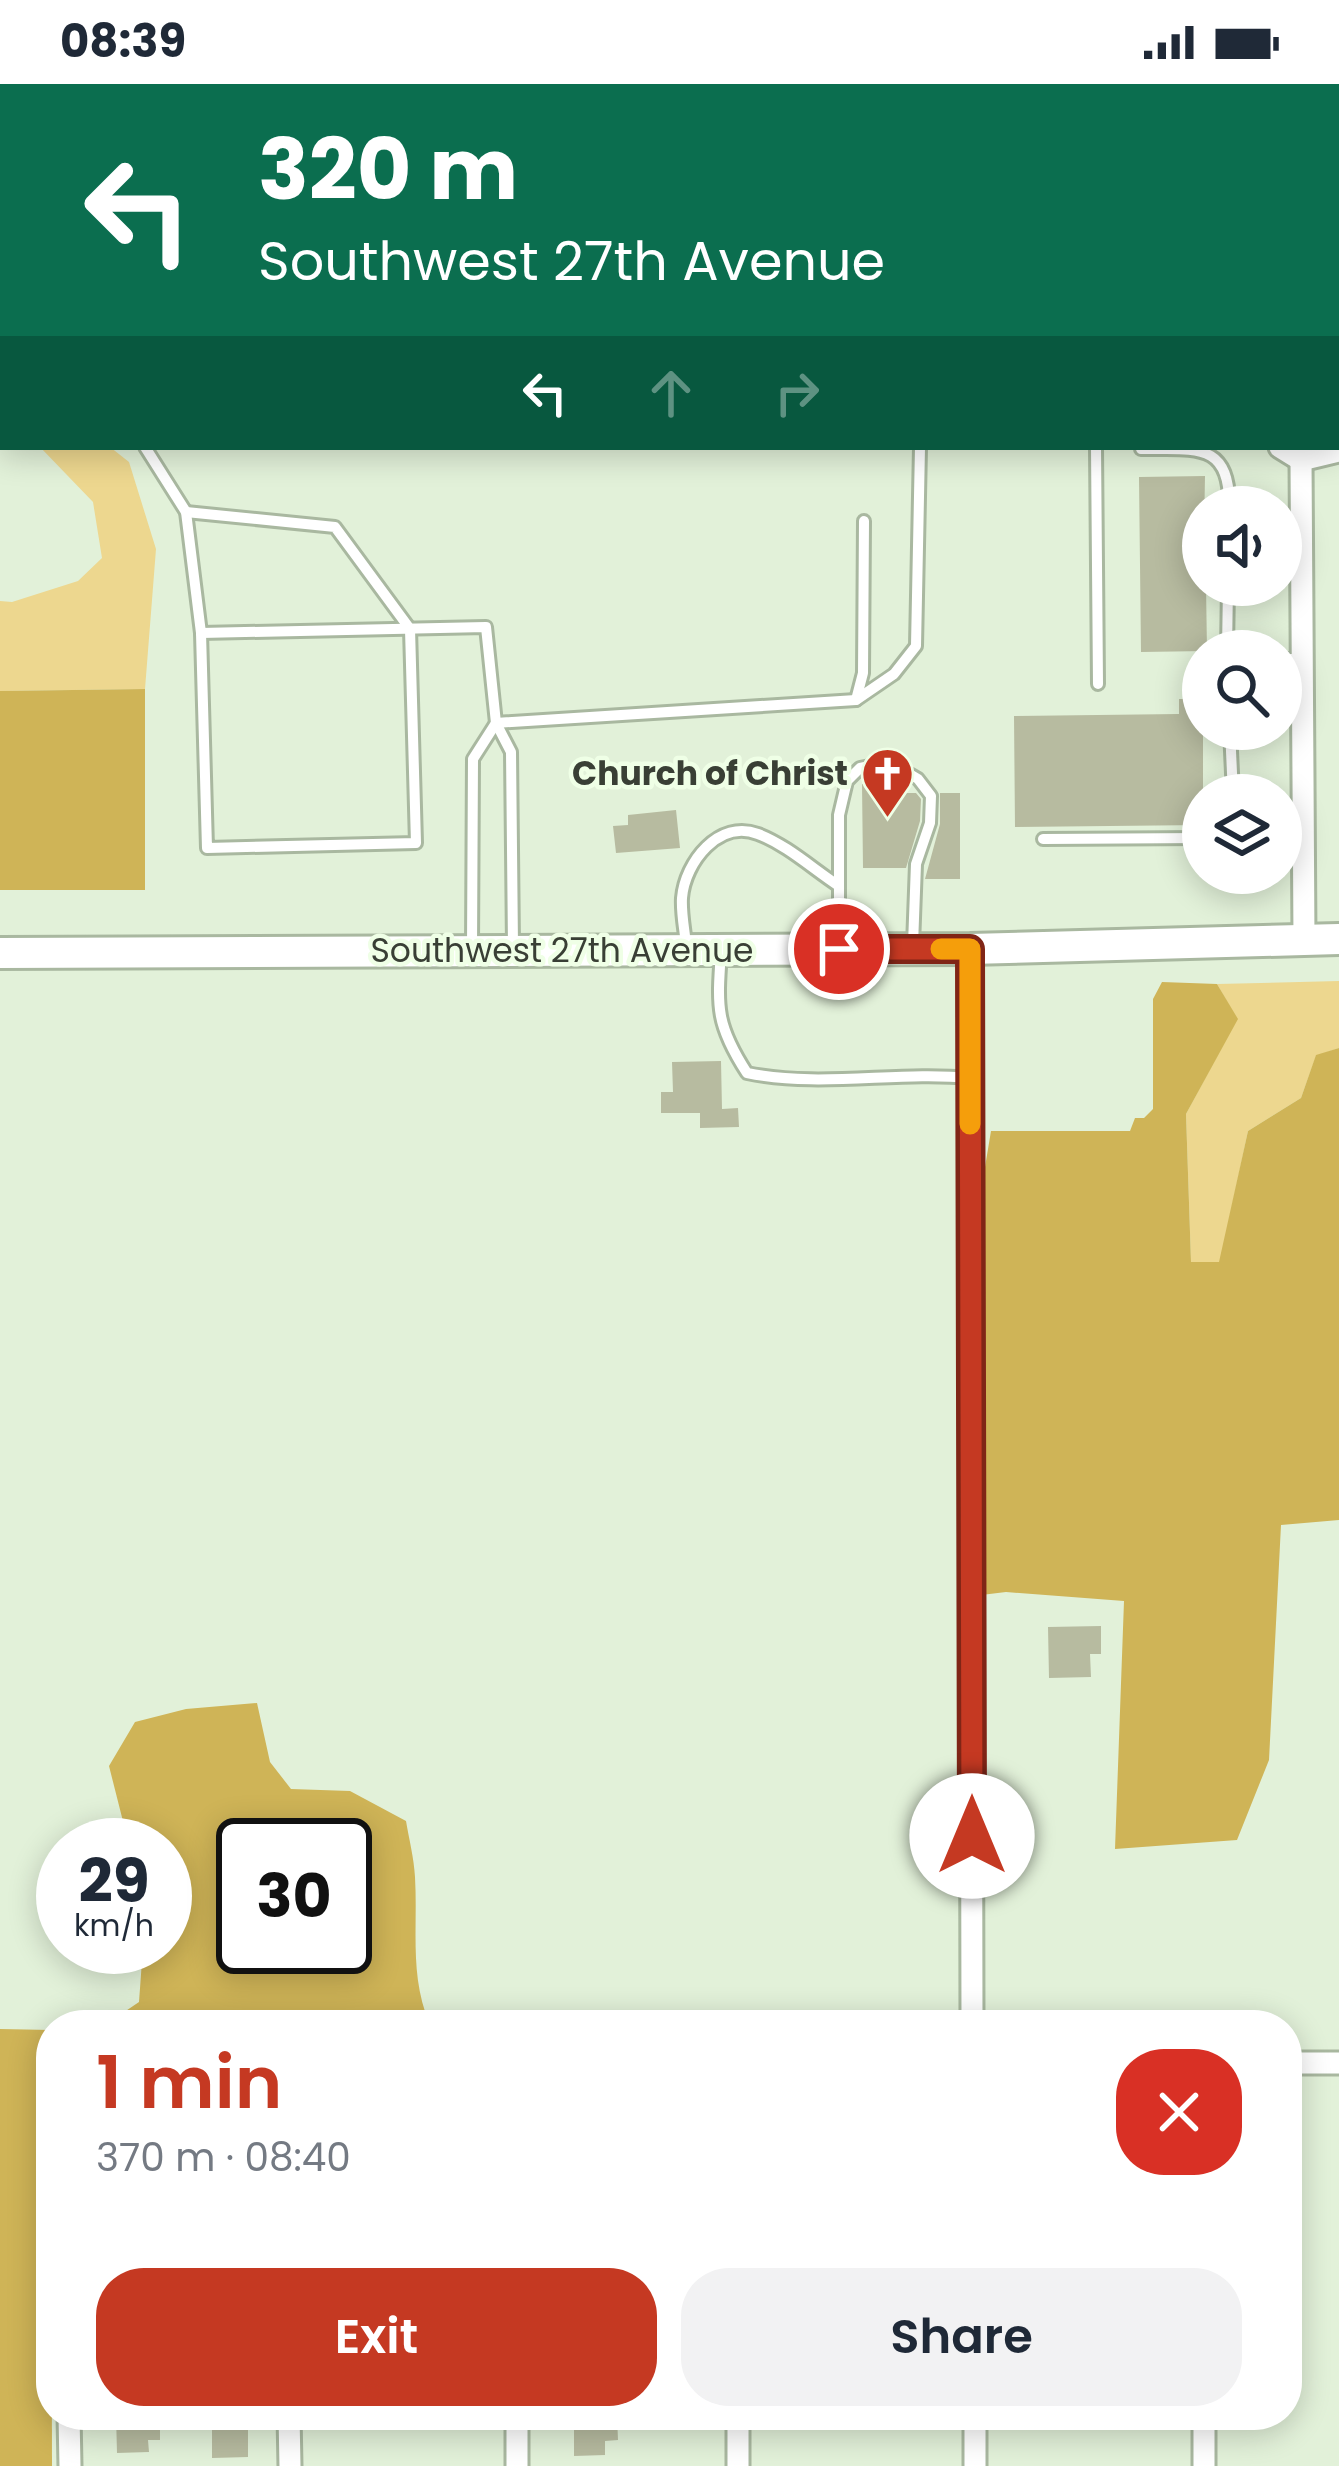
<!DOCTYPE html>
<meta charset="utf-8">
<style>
:root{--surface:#fff;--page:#f2f2f3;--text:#1f2937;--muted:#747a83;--accent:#c53922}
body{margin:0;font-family:Poppins,sans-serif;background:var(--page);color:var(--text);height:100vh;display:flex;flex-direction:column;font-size:45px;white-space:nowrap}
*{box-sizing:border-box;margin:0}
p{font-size:39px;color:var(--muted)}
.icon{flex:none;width:66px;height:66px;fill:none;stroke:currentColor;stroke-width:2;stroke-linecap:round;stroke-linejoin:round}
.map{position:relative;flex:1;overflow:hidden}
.details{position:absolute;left:36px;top:1926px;width:1266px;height:420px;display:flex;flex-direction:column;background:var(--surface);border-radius:48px;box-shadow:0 6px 30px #0003}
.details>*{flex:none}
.top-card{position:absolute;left:0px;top:0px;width:1341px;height:366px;box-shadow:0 6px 30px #0003;background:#0b6e4f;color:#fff;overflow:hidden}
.fabs{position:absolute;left:1182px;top:402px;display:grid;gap:24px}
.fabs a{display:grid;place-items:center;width:120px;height:120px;border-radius:50%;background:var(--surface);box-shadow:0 6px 30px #0003;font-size:60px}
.speed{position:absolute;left:36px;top:1734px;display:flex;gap:24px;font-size:60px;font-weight:700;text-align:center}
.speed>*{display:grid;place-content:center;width:156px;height:156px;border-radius:50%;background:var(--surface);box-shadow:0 6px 30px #0003;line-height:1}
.speed small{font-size:30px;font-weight:400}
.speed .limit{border:6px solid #111;border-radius:18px;background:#fff;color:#111}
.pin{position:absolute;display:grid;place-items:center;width:102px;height:102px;color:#fff;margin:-51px;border:6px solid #fff;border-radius:50%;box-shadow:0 3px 12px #0007}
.me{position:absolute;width:132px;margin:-66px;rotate:0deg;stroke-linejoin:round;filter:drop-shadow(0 0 9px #0008)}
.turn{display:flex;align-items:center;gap:42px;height:252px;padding:0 60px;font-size:54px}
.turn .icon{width:156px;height:156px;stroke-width:2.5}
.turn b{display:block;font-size:84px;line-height:102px}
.lanes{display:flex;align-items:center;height:114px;padding:0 60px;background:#0003;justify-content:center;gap:60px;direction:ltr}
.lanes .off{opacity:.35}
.round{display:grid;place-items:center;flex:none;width:126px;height:126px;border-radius:48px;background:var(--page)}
.summary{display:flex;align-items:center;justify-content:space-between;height:204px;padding:0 60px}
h1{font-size:72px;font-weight:600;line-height:90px;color:var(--accent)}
.primary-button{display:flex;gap:24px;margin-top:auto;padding:24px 60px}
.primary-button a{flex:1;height:138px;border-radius:48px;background:var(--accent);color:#fff;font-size:48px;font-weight:600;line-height:138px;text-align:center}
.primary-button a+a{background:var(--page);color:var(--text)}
.status{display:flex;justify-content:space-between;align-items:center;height:84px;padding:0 60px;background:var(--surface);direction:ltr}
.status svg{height:33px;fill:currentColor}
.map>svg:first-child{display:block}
</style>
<div class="status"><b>08:39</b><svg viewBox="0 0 49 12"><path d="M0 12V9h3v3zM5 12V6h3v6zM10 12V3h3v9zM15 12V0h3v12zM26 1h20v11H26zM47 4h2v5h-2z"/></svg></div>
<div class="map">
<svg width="1339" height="2382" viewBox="0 0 1339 2382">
<rect width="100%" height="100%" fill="#e2f1d9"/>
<g fill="#edd78f">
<path d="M40,363H110L129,378L156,465L145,605L0,607V517L12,518L78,497L102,474L93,418Z"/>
<path d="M1339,897V964L1316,972L1301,1014L1248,1047L1220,1178H1191L1186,1030L1237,935L1217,900Z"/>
</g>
<g fill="#cfb457" fill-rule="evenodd">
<path d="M145,605V806H0V607Z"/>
<path d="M1162,898L1217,900L1238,935L1186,1030L1191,1178H1219L1248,1047L1301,1014L1316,971L1339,964V1436L1281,1441L1269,1676L1237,1756L1115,1765L1124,1517L1006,1508L973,1512V1155L991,1047H1130L1135,1034H1144L1153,1025V915Z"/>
<path d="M257,1619L270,1678L291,1705L350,1707L406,1737C409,1755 414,1774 415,1793C418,1845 409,1891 430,1941H105L139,1918L143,1863H165V1761H129L109,1682L135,1638L186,1625ZM243,1761H345V1863H243Z"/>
<path d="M0,1945L51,1946L52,2382H0Z"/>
</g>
<g fill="#b7bba0">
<path d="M1205,392L1203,501H1206L1207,567L1141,568L1139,393Z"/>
<path d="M1179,615H1203V741L1015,743L1014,632L1179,630Z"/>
<path d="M902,699V709H916L921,715L920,737L906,784H863L862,700Z"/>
<path d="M940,709H960V795H925L940,740Z"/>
<path d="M676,726L680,764L616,769L613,742L628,741V731Z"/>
<path d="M721,977L722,1025L738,1024L739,1043L700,1044V1029H661V1008H673L672,978Z"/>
<path d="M1101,1542V1570H1090L1091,1593L1049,1594L1048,1543Z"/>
<path d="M116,2331H146V2338H160V2356H148L149,2368L117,2369Z"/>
<path d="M212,2331H248V2373L212,2374Z"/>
<path d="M574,2331H617L618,2356L605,2357V2371L574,2372Z"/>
</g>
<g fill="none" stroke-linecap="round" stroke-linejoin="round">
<defs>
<g id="service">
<path d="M12,0V3"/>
<path d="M923,0V3"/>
<path d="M1338,191H1339"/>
<path d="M1338,341L1339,343"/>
<path d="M145,363L186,428L201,549L486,543L496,639L511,668L513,862"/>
<path d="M1096,363L1098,600"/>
<path d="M1141,365C1193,366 1231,356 1229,423"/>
<path d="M186,428L335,443L410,545L416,759L207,764L201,549"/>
<path d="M1227,567L1228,501"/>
<path d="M1281,575H1302"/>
<path d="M1281,612L1302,610"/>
<path d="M856,616L863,589L864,437"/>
<path d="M496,639L856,616L894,590L916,562L920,363"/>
<path d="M1230,645L1233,711"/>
<path d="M1043,755L1203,754"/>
<path d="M686,862C685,847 681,830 682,814C685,778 719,735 758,750C787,761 813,785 839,802"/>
<path d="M839,862V731L847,697L860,684L889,678L918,695L931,712L930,739L916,780L913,861"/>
<path d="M472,863L473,675L496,639"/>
<path d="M721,868C717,924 716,941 747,989C821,1004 896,987 970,994"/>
</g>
<g id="minor">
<path d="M1280,363L1301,376L1339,367"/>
<path d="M1301,376L1304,855"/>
<path d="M970,865L972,1941"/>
<path d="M1287,1979H1339"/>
<path d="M69,2331L70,2382"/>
<path d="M289,2331L290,2382"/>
<path d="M517,2331V2382"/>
<path d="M738,2331V2382"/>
<path d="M975,2331V2382"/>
<path d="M1204,2382V2331"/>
</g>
<path id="secondary" d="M0,869L970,865L1339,855"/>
</defs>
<use href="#service" stroke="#a9b8a0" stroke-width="16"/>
<use href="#minor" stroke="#a9b8a0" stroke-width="27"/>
<use href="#secondary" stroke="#a9b8a0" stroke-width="36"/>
<use href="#service" stroke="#fff" stroke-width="10"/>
<use href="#minor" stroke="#fff" stroke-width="21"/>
<use href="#secondary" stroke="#fff" stroke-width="30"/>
</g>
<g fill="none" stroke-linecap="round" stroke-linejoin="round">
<defs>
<path id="route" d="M839,865H970L972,1752"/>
</defs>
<use href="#route" stroke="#802516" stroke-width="30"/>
<use href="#route" stroke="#c53922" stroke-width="21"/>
<path stroke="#f59e0b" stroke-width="21" d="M941,865H970V1040"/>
</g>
<defs>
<symbol id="church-pin" viewBox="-11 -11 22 30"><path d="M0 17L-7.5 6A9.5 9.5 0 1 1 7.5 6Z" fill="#c53922" stroke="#efffe6"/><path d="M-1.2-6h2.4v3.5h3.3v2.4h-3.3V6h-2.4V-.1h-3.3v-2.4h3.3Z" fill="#fff"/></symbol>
</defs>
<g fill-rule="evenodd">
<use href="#church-pin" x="858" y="660" width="59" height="81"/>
</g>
<g text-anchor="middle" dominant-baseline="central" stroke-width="9" stroke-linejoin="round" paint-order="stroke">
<g font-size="33" font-weight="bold" fill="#393f35" stroke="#efffe6" text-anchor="end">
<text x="848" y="689">Church of Christ</text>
</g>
<g font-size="33" fill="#393f35" stroke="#efffe6">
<text x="562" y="866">Southwest 27th Avenue</text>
</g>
</g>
</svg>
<div class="fabs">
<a><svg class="icon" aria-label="sound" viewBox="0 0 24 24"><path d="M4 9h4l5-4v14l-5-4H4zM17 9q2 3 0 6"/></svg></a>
<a><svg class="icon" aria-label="search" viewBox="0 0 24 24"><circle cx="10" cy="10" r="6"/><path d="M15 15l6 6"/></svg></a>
<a><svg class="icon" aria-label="layers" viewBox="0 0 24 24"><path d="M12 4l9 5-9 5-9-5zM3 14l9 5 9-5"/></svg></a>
</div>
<div class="speed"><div>29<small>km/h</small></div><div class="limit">30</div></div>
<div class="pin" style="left:839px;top:865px;background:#d93025"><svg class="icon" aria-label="arrive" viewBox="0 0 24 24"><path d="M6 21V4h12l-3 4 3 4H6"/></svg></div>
<svg class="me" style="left:972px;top:1752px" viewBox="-20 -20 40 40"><circle r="19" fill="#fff"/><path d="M0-13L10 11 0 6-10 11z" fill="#c53922"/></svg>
<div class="top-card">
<div class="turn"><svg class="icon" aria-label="left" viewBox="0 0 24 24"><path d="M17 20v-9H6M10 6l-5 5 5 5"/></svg><div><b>320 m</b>Southwest 27th Avenue</div></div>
<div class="lanes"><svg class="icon" aria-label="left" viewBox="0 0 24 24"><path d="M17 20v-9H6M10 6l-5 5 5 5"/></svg><svg class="icon off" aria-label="ahead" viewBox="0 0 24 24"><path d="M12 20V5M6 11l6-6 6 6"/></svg><svg class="icon off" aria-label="right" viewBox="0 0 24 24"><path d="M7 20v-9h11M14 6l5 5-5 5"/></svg></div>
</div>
<section class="details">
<div class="summary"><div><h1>1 min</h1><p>370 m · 08:40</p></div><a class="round" style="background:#d93025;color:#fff"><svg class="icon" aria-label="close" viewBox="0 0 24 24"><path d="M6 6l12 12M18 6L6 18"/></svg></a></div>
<div class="primary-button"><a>Exit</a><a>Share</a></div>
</section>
</div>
